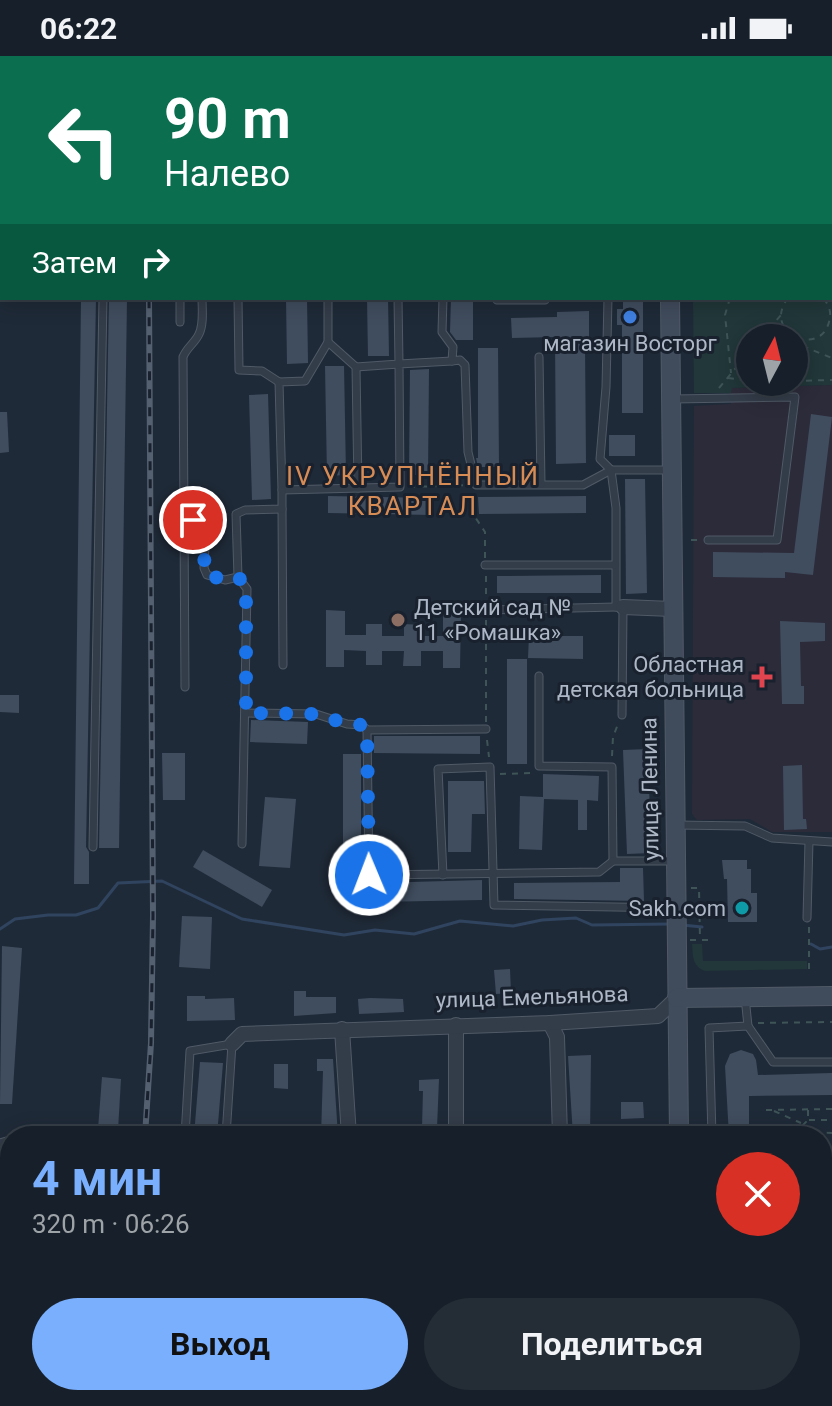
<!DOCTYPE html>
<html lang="ru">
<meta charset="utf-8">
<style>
:root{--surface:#17202a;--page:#242d36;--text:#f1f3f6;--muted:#9ea3a8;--line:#363e47;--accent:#7aaffd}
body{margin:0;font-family:Roboto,sans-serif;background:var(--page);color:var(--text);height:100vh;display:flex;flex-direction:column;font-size:30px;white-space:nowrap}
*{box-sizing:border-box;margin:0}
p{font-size:26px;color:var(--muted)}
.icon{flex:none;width:44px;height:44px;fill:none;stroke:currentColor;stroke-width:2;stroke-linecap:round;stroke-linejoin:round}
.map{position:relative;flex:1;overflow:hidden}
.side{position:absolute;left:0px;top:1070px;width:832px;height:280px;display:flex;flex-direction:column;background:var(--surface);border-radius:32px 32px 0 0;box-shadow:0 4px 20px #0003,0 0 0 2px var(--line)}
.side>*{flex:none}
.banner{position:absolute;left:0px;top:0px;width:832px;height:244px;box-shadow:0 4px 20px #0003,0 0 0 2px var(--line);background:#0b6e4f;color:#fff;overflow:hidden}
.needle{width:52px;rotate:7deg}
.tools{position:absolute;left:736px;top:268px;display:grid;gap:16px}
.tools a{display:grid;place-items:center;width:72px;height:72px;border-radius:50%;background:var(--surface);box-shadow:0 4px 20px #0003,0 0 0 2px var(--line);font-size:40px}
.pin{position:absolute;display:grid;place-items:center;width:68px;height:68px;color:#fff;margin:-34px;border:4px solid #fff;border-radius:50%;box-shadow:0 2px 8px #0007}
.me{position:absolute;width:88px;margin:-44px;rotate:359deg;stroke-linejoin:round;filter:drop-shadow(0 0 6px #0008)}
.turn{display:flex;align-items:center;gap:28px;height:168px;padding:0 32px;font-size:36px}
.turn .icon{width:104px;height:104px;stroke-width:2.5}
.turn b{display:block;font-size:56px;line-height:68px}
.then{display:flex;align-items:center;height:76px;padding:0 32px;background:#0003;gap:16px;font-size:30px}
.round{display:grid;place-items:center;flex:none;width:84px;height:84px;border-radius:42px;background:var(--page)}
.overview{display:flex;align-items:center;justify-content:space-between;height:136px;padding:0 32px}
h1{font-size:48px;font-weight:700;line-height:60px;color:var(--accent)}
.cta{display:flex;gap:16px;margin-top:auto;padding:16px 32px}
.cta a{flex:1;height:92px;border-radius:48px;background:var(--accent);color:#111;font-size:32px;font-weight:700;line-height:92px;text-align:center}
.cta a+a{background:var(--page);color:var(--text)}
.status{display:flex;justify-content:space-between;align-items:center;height:56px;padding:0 40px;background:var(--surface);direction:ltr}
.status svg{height:22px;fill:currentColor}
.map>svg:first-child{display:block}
</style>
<div class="status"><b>06:22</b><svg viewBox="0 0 49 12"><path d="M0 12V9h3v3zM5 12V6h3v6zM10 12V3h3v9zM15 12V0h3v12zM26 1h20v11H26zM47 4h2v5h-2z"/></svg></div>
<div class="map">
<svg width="832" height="1350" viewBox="0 0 832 1350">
<rect width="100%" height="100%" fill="#1f2a38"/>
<path fill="#2c2b3a" d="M832,329V776H772L750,763L697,764L692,758L694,350L731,348V332Z"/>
<g fill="#213739" fill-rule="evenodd">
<path d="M830,143H832V329L732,332L731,337H694L693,242H830ZM750,282H794V326H750Z"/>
<path d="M692,888H702L703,905H807V913L705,915C692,910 693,900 692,888Z"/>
</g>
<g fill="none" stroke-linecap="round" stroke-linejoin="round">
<g stroke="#30445f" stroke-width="3">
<path d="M682,869L702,871"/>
<path d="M0,873L15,863L48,859H76L98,852L118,827L162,825L242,863L344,879L375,874L414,878L460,865L513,870L542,864L576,862L592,869L670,868"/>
<path d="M811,888L820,893L832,891"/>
</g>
</g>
<g fill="#404d5e">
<path d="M81,242H96L86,791L89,796V828H74Z"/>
<path d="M109,242H127L119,792H99Z"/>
<path d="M286,242H307L308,307L287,308Z"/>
<path d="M367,242H388L389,300H368Z"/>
<path d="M451,242H473V284H456L450,276Z"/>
<path d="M623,242H643V357H622V269H617V253H623Z"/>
<path d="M589,255V288H585L586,407L556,408L555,281L512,282L511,262L557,261V256Z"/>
<path d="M478,292H498L499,411H478L476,402H478Z"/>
<path d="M325,310H344L346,419L327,420Z"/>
<path d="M429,313L428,419H409L410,314Z"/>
<path d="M268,338L271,443L252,444L249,339Z"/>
<path d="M0,356H7L9,396L0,397Z"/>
<path d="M811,358L832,361L813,519L785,516V522L713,521V496L794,497Z"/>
<rect x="609" y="379" width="26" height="21"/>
<path d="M625,423H645L647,537L626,538Z"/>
<path d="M328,440L431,442V459L328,457Z"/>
<path d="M586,440V457L479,458L478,441Z"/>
<path d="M601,519V537H497V520Z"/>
<path d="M326,554L345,555V579H366V568H382V580H404V568L422,569L421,580H443V556H461L460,612H443V595H421V610H403L404,595H382V609H366V595L344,594V611H326Z"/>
<path d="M780,565L825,567V585L800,586L801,630H804V648H782Z"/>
<path d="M529,580H583V603L528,602Z"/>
<rect x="507" y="603" width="20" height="105"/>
<path d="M0,639H19V657L0,656Z"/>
<path d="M251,664L308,666L307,688L250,686Z"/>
<path d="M374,680H480V698L374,697Z"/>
<path d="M648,693L651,797L627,798L623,694Z"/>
<path d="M162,697H185V744H163Z"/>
<rect x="343" y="698" width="18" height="106"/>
<path d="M802,709L803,763H806L807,773L784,774L783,710Z"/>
<path d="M543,718L599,720L598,745L587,744V774H578V744L544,743L542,794L519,793L520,740L543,741Z"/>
<path d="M448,725H484L485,758H472L471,796H448Z"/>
<path d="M265,741L296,743L290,812L259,810Z"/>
<path d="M203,794L272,834L262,851L193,811Z"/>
<path d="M722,804H747V813H751V837H757V866H728L727,823H724Z"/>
<path d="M620,812H643L644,845L514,843V827L620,826Z"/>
<path d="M482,824V844L376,846V827Z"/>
<path d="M182,860L212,861L210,913L179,911Z"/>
<path d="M2,890L22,892L12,1048H0Z"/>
<path d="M510,913L511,937L496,938L494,914Z"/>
<path d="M294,935H306V941H336V957L294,960Z"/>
<path d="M187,940H205V943L234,942L235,964L187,965Z"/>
<path d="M370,942L403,943L404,956L359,958L358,943Z"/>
<path d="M741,994L753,998L756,1004L758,1019L832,1017V1039L749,1040V1080H729L725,1010L730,998Z"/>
<path d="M591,999L590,1080H573L568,1000Z"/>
<path d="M317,1003H333L338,1080H321L323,1015H317Z"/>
<path d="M200,1006L223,1007L217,1080H194Z"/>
<path d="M274,1008H288V1033L274,1032Z"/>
<path d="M102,1021L121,1023L118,1074L98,1073Z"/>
<path d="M439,1023L437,1072L422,1071L423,1035H419V1024Z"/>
<path d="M621,1046H643L644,1062L621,1063Z"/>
<path d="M4,1132H10V1188H0Z"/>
<path d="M0,1224L10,1225V1340H14L13,1350H0Z"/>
<path d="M342,1340H387L388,1350H342Z"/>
<path d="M457,1340V1350H410V1341Z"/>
<rect x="476" y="1340" width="47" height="10"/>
</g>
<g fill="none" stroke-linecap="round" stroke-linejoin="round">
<defs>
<g id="lane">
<path d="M20,2V0"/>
<path d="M279,2V0"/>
<path d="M730,2L731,0"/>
<path d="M0,17H2"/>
<path d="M238,242L239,314L262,315L279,326"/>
<path d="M328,242V286L305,325L279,326L282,434L400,431L399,308L452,305"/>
<path d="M443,242L442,276L453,291L452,305L460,304L465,309L468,396L476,429H583L611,414H671"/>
<path d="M497,242V244H545"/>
<path d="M608,242L606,331L600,403L611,414L616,452V551H623L622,659"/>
<path d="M180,266V242"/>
<path d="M328,286L356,311L399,308L398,242"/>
<path d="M539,301L541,428"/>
<path d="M356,311L358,432"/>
<path d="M674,343L795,341L777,484H708"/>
<path d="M282,453L283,609"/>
<path d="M183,465L201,464L206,467L204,512L207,519L225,524L238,521"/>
<path d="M485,509H615"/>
<path d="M487,554L616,551"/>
<path d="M539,620V710L612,711L613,805"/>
<path d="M185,631L183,301C187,291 195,287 199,278C204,268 202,253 202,242"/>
<path d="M246,657L316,658L347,668L362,669L367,674"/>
<path d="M486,673L367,674L369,819L599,816L613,805H675"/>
<path d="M676,769L745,770L772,782L832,786"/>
<path d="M242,788L247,533L238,521L236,458L245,454L282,453V434"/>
<path d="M93,791L103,242"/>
<path d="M443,819L438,713L490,711L494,849L675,852"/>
<path d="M807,862L809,785"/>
<path d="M745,941L748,970"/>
<path d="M185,1080L190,995L232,988L226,1080"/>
<path d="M712,1080L709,972L748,970L773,1006H832"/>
<path d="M0,1087L10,1084"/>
<path d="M822,1117H832"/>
<path d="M822,1165L832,1166"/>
<path d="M0,1216L10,1217"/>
<path d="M822,1327L832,1326"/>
<path d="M770,1340V1350"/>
<path d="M24,1350L25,1340"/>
<path d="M63,1350L64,1340"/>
<path d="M209,1350L210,1340"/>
</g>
<g id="street">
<path d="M361,0V2"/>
<path d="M0,156H2"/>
<path d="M623,551L672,553"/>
<path d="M550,967L557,981L560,1080"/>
<path d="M456,969V1080"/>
<path d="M342,973L349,1080"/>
<path d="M232,988L242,978L550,967L658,960L677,942"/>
<path d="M570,1350V1340"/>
</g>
<g id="secondary">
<path d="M666,0V2"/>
<path d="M830,128H832"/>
<path d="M670,242L679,1080"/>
<path d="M677,942L832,940"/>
<path d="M681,1340V1350"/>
</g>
</defs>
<use href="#lane" stroke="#505a67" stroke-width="9"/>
<use href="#street" stroke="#505a67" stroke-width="16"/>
<use href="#secondary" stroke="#505a67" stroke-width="20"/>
<g stroke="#3e5457" stroke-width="2" stroke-dasharray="6 6" stroke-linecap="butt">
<path d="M695,0L722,1"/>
<path d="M575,2V0"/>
<path d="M830,172H832"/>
<path d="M830,210L832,207"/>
<path d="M830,216H832"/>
<path d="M730,242L725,259L731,317"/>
<path d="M788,242C761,277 820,302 829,266C832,256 829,249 823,242"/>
<path d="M761,282L781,259"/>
<path d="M794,282L800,289L832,302"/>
<path d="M728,322L750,325"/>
<path d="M794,325L832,324"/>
<path d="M719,332L750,295"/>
<path d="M409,431L467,429"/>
<path d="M475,439V461L485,476V502"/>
<path d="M691,484H699"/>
<path d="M486,520V546"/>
<path d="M486,666V564"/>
<path d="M487,684L489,701"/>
<path d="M612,700L613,681L618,668"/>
<path d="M500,718L533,717"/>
<path d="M691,832H699L700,884"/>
<path d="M809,871V916"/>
<path d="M690,884H712"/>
<path d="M758,967L832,966"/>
<path d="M766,1054L832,1053"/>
<path d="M808,1054V1064L801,1071L805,1076L832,1077"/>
<path d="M774,1055L801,1067"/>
<path d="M809,1064H832"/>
<path d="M766,1071H800"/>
<path d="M791,1072V1080"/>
<path d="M822,1103H832"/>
<path d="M822,1339H832"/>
<path d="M714,1340V1350"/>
</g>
<use href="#lane" stroke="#333c49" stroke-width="7"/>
<use href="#street" stroke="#333c49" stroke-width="14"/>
<use href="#secondary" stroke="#404b5c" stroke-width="18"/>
<defs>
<g id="rail">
<path d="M148,2V0"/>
<path d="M145,1080L151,987L153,860L149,242"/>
<path d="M129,1350V1340"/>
</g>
</defs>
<use href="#rail" stroke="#546070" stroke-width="6"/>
<use href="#rail" stroke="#18212d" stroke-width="3" stroke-dasharray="9" stroke-linecap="butt"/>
</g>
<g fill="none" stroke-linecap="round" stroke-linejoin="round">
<path stroke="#1a73e8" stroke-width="14" stroke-dasharray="0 25.2" d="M193,464L206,467L204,512L207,519L225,524L238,521L246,530V657L316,658L347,668L362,669L367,674L369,819"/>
</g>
<circle fill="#3f7fe0" stroke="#18212d" stroke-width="3" cx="630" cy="261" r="8"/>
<circle fill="#8d6e63" stroke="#18212d" stroke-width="3" cx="398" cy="564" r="8"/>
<path fill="#e0444e" stroke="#18212d" stroke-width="3" d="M758 609h8v8h8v8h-8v8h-8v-8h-8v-8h8z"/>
<circle fill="#0f9aa8" stroke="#18212d" stroke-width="3" cx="742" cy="852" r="8"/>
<g text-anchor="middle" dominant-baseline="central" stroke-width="6" stroke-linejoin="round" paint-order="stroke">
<g font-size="22" fill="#adb7c6" stroke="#18212d" text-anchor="end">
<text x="630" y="287" text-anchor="middle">магазин Восторг</text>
<text x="414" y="551" text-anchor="start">Детский сад №<tspan x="414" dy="25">11 «Ромашка»</tspan></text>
<text x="744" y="608">Областная<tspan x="744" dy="25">детская больница</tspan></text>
<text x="726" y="852">Sakh.com</text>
</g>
<g font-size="22" fill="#adb7c6" stroke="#18212d">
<text transform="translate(650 733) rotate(-91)">улица Ленина</text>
<text transform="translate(532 941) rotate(-2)">улица Емельянова</text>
</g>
<g font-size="26" letter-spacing="2" fill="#d88c55" stroke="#18212d">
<text x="413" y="420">IV УКРУПНЁННЫЙ<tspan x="413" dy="30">КВАРТАЛ</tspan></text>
</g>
</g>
</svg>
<div class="tools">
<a><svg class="needle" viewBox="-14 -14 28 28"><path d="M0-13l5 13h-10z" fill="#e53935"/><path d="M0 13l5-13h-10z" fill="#9ea3a8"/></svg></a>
</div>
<div class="pin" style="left:193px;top:464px;background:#d93025"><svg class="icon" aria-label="arrive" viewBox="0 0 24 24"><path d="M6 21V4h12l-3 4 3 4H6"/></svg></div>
<svg class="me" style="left:369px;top:819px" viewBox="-20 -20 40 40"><circle r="17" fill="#1a73e8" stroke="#fff" stroke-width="3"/><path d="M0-11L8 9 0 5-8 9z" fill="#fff"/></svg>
<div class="banner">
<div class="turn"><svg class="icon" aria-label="left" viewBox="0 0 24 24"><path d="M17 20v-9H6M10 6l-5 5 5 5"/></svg><div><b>90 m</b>Налево</div></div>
<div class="then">Затем<svg class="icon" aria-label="right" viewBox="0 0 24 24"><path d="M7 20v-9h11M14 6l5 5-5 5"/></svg></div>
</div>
<section class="side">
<div class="overview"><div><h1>4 мин</h1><p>320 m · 06:26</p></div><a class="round" style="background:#d93025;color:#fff"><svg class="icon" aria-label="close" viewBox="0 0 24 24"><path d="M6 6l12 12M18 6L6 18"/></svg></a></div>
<div class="cta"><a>Выход</a><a>Поделиться</a></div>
</section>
</div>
